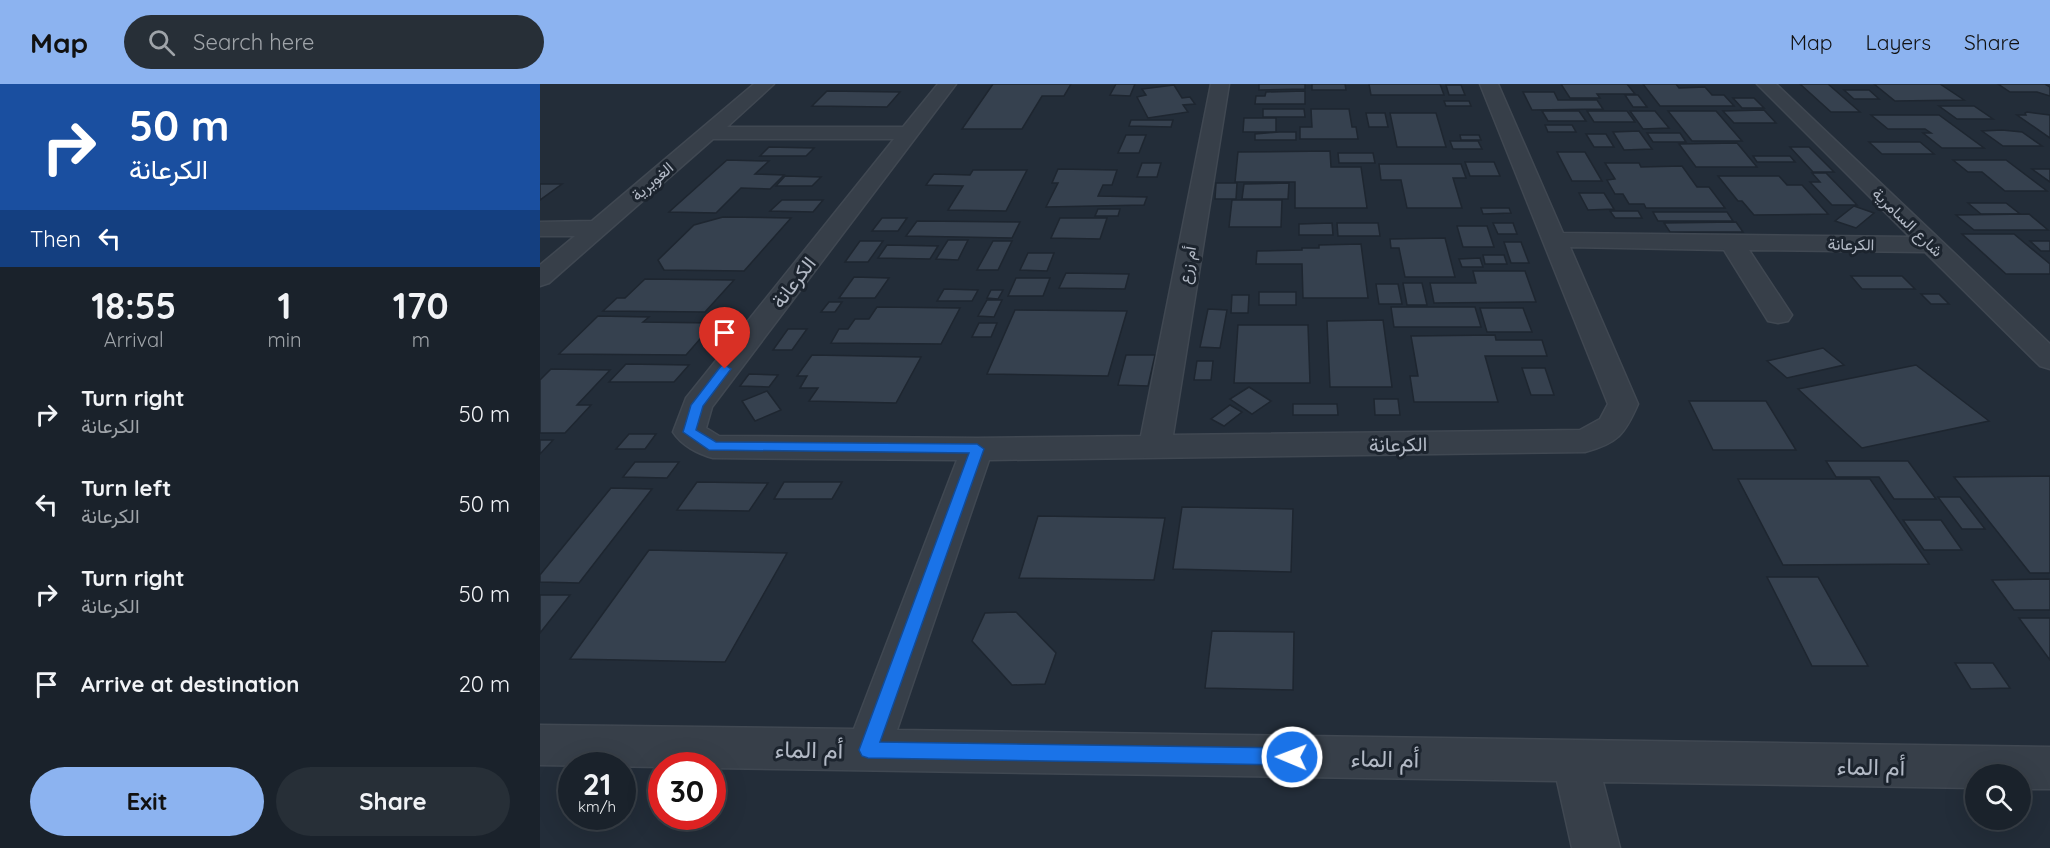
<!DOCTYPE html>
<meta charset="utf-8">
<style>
:root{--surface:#1a222b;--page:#272f37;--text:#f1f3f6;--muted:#9fa4a9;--line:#383f47;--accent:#8cb3f0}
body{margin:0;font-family:Quicksand,Vazirmatn,sans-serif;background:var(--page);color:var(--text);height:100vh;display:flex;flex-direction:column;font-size:22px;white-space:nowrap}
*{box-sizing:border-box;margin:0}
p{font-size:20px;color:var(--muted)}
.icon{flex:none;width:33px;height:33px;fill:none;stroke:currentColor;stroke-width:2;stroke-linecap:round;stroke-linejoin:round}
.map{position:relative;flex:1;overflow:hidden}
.panel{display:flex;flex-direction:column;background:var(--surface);width:540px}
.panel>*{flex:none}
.top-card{background:#1a4fa0;color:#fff;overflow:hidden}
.controls{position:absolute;left:1425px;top:680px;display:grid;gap:12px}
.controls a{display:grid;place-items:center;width:66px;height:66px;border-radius:50%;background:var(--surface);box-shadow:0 6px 24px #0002,0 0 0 2px var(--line);font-size:30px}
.speed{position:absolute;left:18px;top:668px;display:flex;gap:12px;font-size:30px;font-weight:700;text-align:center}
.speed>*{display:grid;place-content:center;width:78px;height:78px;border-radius:50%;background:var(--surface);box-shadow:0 6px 24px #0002,0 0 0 2px var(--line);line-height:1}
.speed small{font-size:15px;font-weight:400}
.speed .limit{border:9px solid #d22;background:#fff;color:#111}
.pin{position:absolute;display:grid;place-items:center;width:51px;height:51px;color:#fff;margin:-62px -26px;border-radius:50% 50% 50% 0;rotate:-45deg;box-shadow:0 0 6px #0007}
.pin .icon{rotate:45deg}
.me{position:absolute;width:66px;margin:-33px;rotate:271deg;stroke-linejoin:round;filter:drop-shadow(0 0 4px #0008)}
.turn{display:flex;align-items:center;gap:21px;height:126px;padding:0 30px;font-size:27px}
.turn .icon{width:78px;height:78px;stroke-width:2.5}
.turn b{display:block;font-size:42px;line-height:51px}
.then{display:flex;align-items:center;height:57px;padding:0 30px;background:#0003;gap:12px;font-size:22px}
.eta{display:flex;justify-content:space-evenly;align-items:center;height:102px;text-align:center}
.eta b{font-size:36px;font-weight:700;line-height:42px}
.primary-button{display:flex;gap:12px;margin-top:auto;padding:12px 30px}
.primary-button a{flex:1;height:69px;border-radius:36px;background:var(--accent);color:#111;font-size:24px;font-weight:700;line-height:69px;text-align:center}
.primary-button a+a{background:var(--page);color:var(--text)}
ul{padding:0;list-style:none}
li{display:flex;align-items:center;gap:18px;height:90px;padding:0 30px}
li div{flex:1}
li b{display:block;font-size:22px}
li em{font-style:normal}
header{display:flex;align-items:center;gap:36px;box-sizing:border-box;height:84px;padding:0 30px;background:var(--accent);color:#111}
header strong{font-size:28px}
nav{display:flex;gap:33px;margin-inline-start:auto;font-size:21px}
.search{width:420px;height:54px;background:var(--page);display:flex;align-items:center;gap:15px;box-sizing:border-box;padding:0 21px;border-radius:33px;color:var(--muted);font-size:22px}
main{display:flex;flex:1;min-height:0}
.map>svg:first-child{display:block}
</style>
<header>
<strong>Map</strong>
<div class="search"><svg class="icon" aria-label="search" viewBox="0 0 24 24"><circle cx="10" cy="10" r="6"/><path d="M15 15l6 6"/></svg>Search here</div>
<nav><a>Map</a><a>Layers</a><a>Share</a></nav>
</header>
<main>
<section class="panel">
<div class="top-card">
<div class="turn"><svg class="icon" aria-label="right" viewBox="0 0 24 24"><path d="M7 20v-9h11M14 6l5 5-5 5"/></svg><div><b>50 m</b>الكرعانة</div></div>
<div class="then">Then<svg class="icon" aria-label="left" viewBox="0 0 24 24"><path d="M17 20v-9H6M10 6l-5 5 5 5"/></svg></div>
</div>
<div class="eta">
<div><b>18:55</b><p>Arrival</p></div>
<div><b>1</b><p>min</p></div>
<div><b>170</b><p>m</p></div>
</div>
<ul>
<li><svg class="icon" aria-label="right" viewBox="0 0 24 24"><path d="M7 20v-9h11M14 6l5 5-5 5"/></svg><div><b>Turn right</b><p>الكرعانة</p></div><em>50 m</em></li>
<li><svg class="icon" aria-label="left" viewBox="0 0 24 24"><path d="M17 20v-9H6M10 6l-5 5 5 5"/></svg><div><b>Turn left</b><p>الكرعانة</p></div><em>50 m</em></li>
<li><svg class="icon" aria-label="right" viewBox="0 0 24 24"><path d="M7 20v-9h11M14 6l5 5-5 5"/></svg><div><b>Turn right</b><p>الكرعانة</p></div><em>50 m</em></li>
<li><svg class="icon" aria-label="arrive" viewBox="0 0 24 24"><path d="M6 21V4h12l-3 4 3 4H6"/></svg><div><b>Arrive at destination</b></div><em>20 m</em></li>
</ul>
<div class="primary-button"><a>Exit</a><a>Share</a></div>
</section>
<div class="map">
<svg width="1510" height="764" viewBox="0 0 1510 764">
<rect width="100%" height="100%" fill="#232d39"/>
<g fill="#36414f" stroke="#1e2630" stroke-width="1.5">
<path d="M453,0H531L524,12H502L482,45H422Z"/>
<path d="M576,0H595L590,12L570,11Z"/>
<path d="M719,0H765V5L719,6Z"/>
<path d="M772,0H805L806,6H772Z"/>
<path d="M829,0H900L904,11H831Z"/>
<path d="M1021,0H1087L1095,10H1057L1060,14H1030Z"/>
<path d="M1103,0H1136L1139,4L1165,3L1172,11H1184L1194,22H1120Z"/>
<path d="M1260,0H1288L1320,28H1291Z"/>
<path d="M1334,0H1400L1424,16L1355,17Z"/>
<path d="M1458,0H1505L1510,3V12L1497,8H1470Z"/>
<path d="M634,1L642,14L650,13L655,20L643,21L648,28L608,34L597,13L606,11L602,5Z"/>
<path d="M906,1H921L925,11H909Z"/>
<path d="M1304,6H1329L1339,15H1314Z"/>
<path d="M287,7L360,8L347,23L272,22Z"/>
<path d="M765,7V20H715L716,12H725L726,8Z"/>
<path d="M983,8H1014L1018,16H1057L1063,25L992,26Z"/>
<path d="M1085,11H1098L1107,23H1093Z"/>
<path d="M1193,14H1214L1224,24H1202Z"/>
<path d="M904,17H929L931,22H906Z"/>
<path d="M1399,22H1434L1453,35H1417Z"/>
<path d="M723,25H764L765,33H723Z"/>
<path d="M771,25H809L812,43H816L818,55H760V43H772Z"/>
<path d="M1224,26L1236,39H1194L1183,27Z"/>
<path d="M1002,27H1039L1046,37H1008Z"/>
<path d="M1047,27H1087L1095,38H1054Z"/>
<path d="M1090,27H1115L1129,44L1103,45Z"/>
<path d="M1128,27H1176L1202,57H1152Z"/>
<path d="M1487,28L1510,31V54L1477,31H1486L1485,29Z"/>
<path d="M826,29H845L848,43H829Z"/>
<path d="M850,29H896L906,63H857Z"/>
<path d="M1331,31H1399L1444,64H1402L1383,49H1391L1385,45H1348Z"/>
<path d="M704,34H736V48H703Z"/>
<path d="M591,36H633L631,43L589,42Z"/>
<path d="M1005,41H1032L1036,48H1008Z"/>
<path d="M1462,46L1482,48L1502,62H1463L1442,47Z"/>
<path d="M1099,47L1112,65L1084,66L1073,48Z"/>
<path d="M739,48H756V56H715V50Z"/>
<path d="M1107,49H1140L1146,58H1113Z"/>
<path d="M1046,50H1066L1074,63H1054Z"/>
<path d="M586,51H606L599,69H578Z"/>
<path d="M920,51H939L941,56H921Z"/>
<path d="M910,57H938L942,65H913Z"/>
<path d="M1329,58H1380L1394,70H1342Z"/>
<path d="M1197,59L1217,83H1156L1139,60Z"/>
<path d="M229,63L274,64L266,72H220Z"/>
<path d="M1250,63H1269L1294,88H1273Z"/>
<path d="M790,67L791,83H821L827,124H755V98H695L698,68Z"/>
<path d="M1017,68H1045L1062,97H1032Z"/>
<path d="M798,69H833L835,79H799Z"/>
<path d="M1213,72H1250L1255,78H1217Z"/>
<path d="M187,76L229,77L215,90L244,91L230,105L201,104L176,129L129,128Z"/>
<path d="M1413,76H1466L1507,107H1465L1442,88H1428Z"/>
<path d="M925,78H954L960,92H930Z"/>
<path d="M602,79H621L617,93H597Z"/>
<path d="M1065,79H1099L1101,83L1142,82L1157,103H1169L1185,124H1106L1104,120H1089L1083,110H1075L1067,96L1075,95Z"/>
<path d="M839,80H921L926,94H913L922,124H867L861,96H841Z"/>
<path d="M518,85L577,86L572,101H563L558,112L607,113L604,121L506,123L518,99H512Z"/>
<path d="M1492,85H1510V98Z"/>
<path d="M433,86H487L466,127L408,126L423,102L386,101L394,90L430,91Z"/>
<path d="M1272,89H1286L1317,121H1292L1270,98H1280Z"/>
<path d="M245,92L281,93L272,102H236Z"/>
<path d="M1178,92H1239L1247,101H1262L1288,130L1214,131L1202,117H1198Z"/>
<path d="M676,99H697L696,115H675Z"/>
<path d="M749,99L748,115H702L704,100Z"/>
<path d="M0,100H22L0,116Z"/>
<path d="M1039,109H1064L1074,125L1048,126Z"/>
<path d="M242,116H283L273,128L230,127Z"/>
<path d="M692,116H742L741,143H689Z"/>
<path d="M1428,119H1466L1480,130H1441Z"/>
<path d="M1314,122L1334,129L1316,144L1295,137Z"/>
<path d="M941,124H969L971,129L943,130Z"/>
<path d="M558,125H580L578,132H555Z"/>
<path d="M1070,127H1098L1102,134H1075Z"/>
<path d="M1113,128H1187L1193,137H1118Z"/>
<path d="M1489,130L1508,146H1434L1416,131Z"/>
<path d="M183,133L251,134L204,187L124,186L118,176L154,141Z"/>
<path d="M342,134H367L358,147H332Z"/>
<path d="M520,134H567L560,155L511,154Z"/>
<path d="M377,137L480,138L472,154L366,152Z"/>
<path d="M1196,138L1203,148H1130L1124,139Z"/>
<path d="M792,139L793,151H759V140Z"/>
<path d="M797,139H838L840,152H798Z"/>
<path d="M953,139H973L977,150H958Z"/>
<path d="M917,142H947L954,163H923Z"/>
<path d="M1422,150H1474L1510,180V190H1466Z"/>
<path d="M905,154L915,193H865L859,164H851L850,155Z"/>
<path d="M408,156H428L418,176L396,175Z"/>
<path d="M320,157H343L328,178H305Z"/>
<path d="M453,157H472L458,186H437Z"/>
<path d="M1490,157H1510V167H1501Z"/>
<path d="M964,158H981L989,179H971Z"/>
<path d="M821,160L828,214H763L762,180H716L717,167L762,166V164H779V161Z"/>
<path d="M347,161L398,162L390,175L338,174Z"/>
<path d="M488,169H514L507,187L480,186Z"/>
<path d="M943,171H964L967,180H945Z"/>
<path d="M940,174L943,183H922L919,175Z"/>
<path d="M933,187H985L996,218L894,219L890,199H936Z"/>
<path d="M526,189L589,190L585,205L519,204Z"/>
<path d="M1311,192H1362L1375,205H1322Z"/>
<path d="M314,193L349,194L335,214H299Z"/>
<path d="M476,194H510L503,212H468Z"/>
<path d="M105,195L194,196L165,228L63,227L77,214H85Z"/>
<path d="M863,199H882L887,221H867Z"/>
<path d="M836,200H858L862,220H839Z"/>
<path d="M404,205L438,206L432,217H397Z"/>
<path d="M451,206H463L458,215L447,214Z"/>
<rect x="719" y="208" width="37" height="13"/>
<path d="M1381,210H1399L1409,220H1391Z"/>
<path d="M692,211H709L708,229H691Z"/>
<path d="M447,216H462L454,233L438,232Z"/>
<path d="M289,218H302L295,228H281Z"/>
<path d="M337,223L420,224L401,260L291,259L299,245H308L315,235H329Z"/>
<path d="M851,223H935L941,243H854Z"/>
<path d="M940,224H983L992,248H947Z"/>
<path d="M668,225L687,226L680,264L660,263Z"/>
<path d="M475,226L587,227L568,292L447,290Z"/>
<path d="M58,232L109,233L103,238L174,239L146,271L19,270Z"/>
<path d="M843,236L852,303H790L787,237Z"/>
<path d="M439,239H457L451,253H432Z"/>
<path d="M698,241H768L770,299H694Z"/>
<path d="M248,245H267L252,266H233Z"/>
<path d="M955,251L956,256H1002L1007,272H945L958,318H874L870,292H878L871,252Z"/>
<path d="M1283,264L1304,281L1247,294L1227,277Z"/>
<path d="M272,271L381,273L356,319L269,317L278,304H260L267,292H257Z"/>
<path d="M586,271H615L608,302L578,301Z"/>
<path d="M657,277H673L671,296H654Z"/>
<path d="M86,280L149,281L134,298H69Z"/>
<path d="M1376,281L1449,337L1322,364L1258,305Z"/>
<path d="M982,284H1005L1014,311H991Z"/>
<path d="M11,285L70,286L37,321H51L25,349H0V296Z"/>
<path d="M209,290L238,291L229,303L200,302Z"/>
<path d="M709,303L731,317L712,330L690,315Z"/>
<path d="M227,307L241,326L215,337L202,317Z"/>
<path d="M834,315H858L860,331H835Z"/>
<path d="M1149,317H1226L1256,366H1173Z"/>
<path d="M753,320H797L798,331H753Z"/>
<path d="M690,321L702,328L684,342L671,335Z"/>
<path d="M89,350H116L105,365H76Z"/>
<path d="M0,356H13L0,370Z"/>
<path d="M1286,377H1368L1396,415H1354L1339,393H1296Z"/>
<path d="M95,378H139L127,394L83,393Z"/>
<path d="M1510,392V489H1490L1414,393Z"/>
<path d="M1198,395H1330L1389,480L1243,481Z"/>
<path d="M157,398L228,399L209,427L137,426Z"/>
<path d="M244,398H302L292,415H234Z"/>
<path d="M71,404L112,405L39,499L0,498V491Z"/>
<path d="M1398,413H1420L1445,445H1422Z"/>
<path d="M642,423L753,425L751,488L633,485Z"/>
<path d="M498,432L625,434L614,496L479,494Z"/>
<path d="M1363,436H1401L1422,466H1384Z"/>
<path d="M109,466L247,469L185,578L30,575Z"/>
<path d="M1227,493H1278L1328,582H1272Z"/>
<path d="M1510,495V526H1474L1452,496Z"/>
<path d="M0,511H30L0,549Z"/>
<path d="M476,528L516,569L505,600L472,601L432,557L445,529Z"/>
<path d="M1479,534H1510V576Z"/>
<path d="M672,547L754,548L753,606L665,604Z"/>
<path d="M1415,579H1453L1470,604L1431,605Z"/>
</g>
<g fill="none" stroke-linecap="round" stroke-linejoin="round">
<defs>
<path id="minor" d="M214,0H234L187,43H363L398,0H416L172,323L166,344L179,352L437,354L601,352L671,0H689L633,351L1040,346L1060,335L1068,320L940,0H958L1023,149L1370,153L1217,0H1236L1510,260V285L1500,282L1385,168L1209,166L1252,231L1248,237L1238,239L1228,237L1184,166L1030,163L1098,320C1085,350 1078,359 1045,368L449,376L357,646L1510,663V705H1480V690H1436V704L1063,698L1080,764H1032L1017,697L172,684V681H122V683L0,681V641L314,645L417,376L173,374C158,370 141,361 133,348L146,314L354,55H173L9,199L0,202V181L35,152H0V138L52,137Z"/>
</defs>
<use href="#minor" stroke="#404852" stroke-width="3"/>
<use href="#minor" fill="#373f49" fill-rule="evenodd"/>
</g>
<path fill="#1a73e8" stroke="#114b97" stroke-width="1.5" d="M185,281L191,285L163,322L156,346L176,358L437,360L444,365L340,658L752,664L759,667L761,673L759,679L752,681L328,674L322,672L319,666L429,369L169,366L143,348L151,321L181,282Z"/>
<g text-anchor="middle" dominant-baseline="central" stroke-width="6" stroke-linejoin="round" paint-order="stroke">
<g font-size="16" fill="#b2b9c5" stroke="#1c242e">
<text transform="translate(112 97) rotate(-41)">الغويرية</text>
<text transform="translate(1368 138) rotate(44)">شارع السامرية</text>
<text transform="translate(1311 160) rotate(1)">الكرعانة</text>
<text transform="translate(647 181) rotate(-80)">أم زرع</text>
</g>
<g font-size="20" fill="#b2b9c5" stroke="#1c242e">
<text transform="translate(253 198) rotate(-52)">الكرعانة</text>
<text transform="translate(858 360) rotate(-1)">الكرعانة</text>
</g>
<g font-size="24" fill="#b2b9c5" stroke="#1c242e">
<text transform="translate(269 665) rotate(1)">أم الماء</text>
<text transform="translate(845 674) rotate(1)">أم الماء</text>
<text transform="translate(1331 682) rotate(1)">أم الماء</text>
</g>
</g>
</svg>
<div class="controls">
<a><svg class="icon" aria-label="search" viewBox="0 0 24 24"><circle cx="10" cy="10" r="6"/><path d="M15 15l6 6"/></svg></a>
</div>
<div class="speed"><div>21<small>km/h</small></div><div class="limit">30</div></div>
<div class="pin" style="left:185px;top:285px;background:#d93025"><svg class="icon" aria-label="arrive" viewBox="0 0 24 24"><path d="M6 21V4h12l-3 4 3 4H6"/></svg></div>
<svg class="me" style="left:752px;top:673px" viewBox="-20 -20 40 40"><circle r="17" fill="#1a73e8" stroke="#fff" stroke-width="3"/><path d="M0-11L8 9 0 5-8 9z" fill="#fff"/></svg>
</div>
</main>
